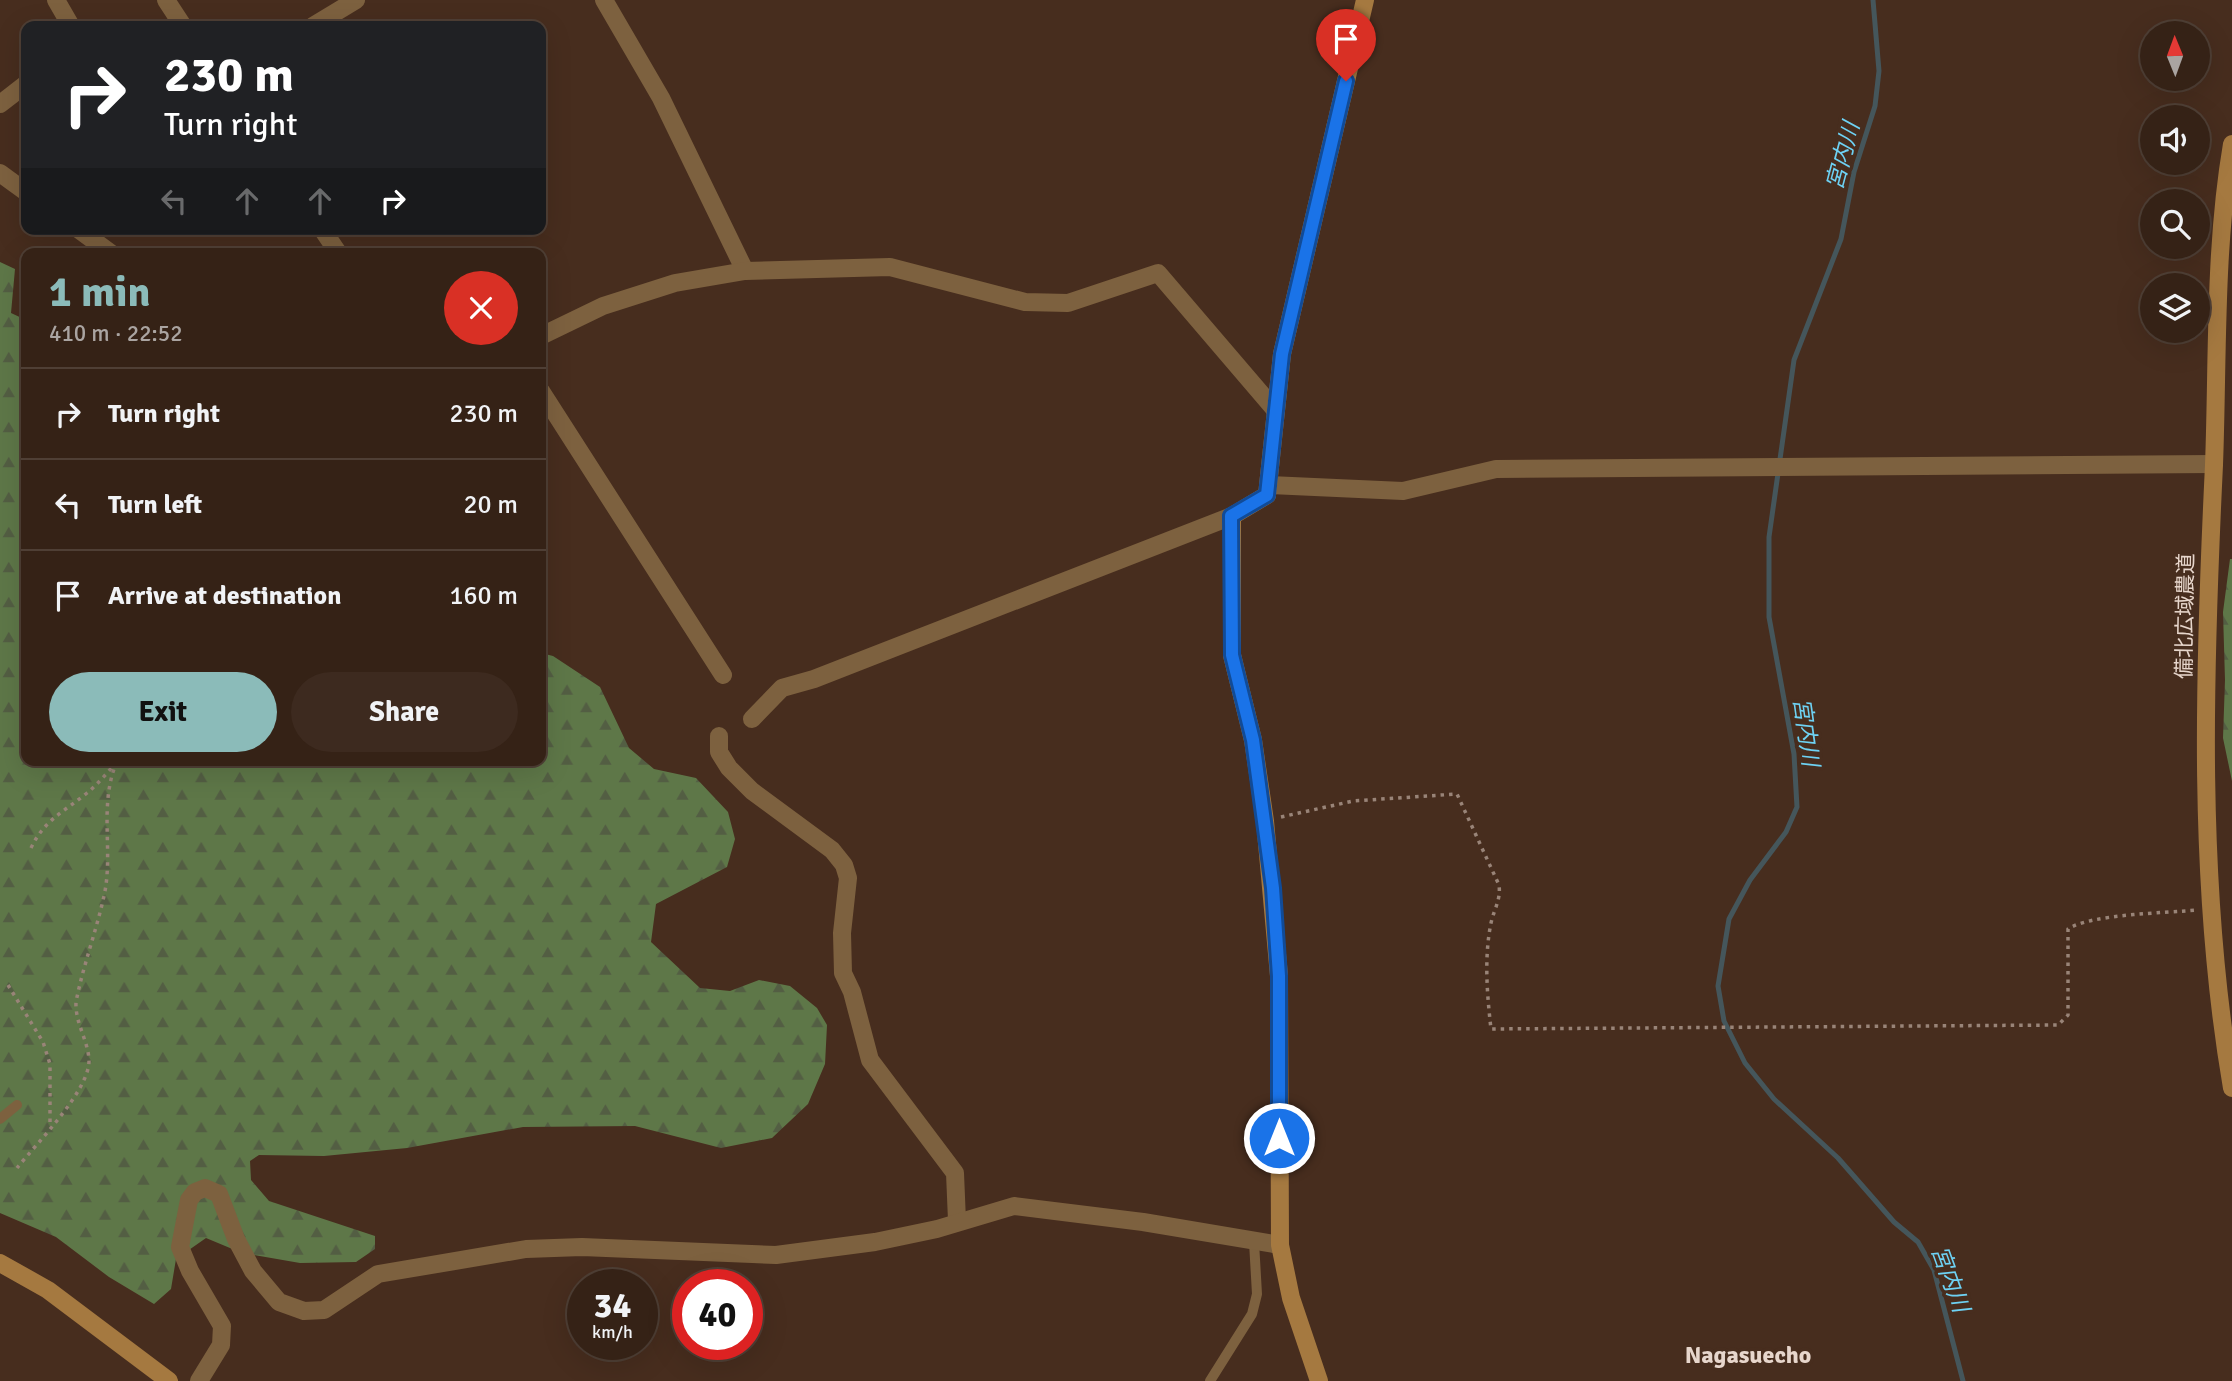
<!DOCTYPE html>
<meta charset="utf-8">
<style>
:root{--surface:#352216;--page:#3d2a1f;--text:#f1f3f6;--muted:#aaa4a1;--line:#4f3f35;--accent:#8bbbb9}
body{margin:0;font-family:Signika,"Noto Sans JP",sans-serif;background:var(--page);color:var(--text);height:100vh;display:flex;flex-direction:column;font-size:26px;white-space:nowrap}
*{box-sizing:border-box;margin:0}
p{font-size:23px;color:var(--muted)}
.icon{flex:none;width:38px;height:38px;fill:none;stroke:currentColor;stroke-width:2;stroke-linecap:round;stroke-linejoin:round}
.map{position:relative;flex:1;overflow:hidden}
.side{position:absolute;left:21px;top:248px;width:525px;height:518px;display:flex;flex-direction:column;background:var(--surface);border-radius:14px;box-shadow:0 7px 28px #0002,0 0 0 2px var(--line)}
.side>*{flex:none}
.top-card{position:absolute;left:21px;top:21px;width:525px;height:214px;border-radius:14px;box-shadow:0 7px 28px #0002,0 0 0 2px var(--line);background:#202124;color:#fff;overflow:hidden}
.needle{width:46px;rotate:359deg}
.tools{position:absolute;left:2140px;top:21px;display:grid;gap:14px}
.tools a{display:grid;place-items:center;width:70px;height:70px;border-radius:50%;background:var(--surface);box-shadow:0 7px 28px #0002,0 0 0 2px var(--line);font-size:35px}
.speed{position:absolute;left:567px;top:1269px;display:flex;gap:14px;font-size:35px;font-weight:700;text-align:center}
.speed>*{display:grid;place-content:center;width:91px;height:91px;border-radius:50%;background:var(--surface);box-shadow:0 7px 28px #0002,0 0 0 2px var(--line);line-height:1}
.speed small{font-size:18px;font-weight:400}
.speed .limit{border:10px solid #d22;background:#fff;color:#111}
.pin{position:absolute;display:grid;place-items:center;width:60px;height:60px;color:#fff;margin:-72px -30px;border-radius:50% 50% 50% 0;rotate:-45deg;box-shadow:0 0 7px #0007}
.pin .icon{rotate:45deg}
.me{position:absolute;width:77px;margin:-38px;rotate:0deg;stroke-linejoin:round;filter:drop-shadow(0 0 5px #0008)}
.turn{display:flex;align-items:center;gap:24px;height:147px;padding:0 28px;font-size:32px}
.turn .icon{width:91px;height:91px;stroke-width:2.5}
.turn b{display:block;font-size:49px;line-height:60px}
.lanes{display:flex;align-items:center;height:66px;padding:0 28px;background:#0003;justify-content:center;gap:35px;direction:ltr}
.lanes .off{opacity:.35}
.round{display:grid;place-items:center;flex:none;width:74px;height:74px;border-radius:37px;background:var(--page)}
.head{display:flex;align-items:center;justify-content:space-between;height:119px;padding:0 28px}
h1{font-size:42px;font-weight:800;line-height:52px;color:var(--accent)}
.action{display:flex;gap:14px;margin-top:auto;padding:14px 28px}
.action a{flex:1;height:80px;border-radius:42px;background:var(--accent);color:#111;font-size:28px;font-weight:800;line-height:80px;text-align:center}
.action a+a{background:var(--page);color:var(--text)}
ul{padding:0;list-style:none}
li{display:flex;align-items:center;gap:21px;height:91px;padding:0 28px;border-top:2px solid var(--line)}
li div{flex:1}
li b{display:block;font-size:26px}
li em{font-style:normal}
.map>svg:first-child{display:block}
</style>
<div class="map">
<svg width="2232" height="1381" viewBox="0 0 2232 1381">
<defs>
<pattern id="forest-firs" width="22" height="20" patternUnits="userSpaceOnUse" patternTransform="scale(1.75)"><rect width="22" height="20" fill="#5e7748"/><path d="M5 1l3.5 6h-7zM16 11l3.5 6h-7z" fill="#535e43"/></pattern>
</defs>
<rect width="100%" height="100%" fill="#472d1e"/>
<g fill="url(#forest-firs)">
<path d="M0,262L15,269L11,313L26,320V761H541V653L553,656L600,687L629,748L654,769L696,778L728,812L735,839L727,867L656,904L651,942L700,988L730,991L759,980L790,986L817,1008L827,1025L825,1064L808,1104L772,1138L721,1148L635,1126L523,1127L407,1148L324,1156L259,1155L250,1161L251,1180L269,1201L375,1236V1249L356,1262L300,1263L242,1253L206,1238L176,1259L171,1289L154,1304L109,1277L56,1237L0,1213Z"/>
<path d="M2230,559H2232V781L2223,738L2225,680L2223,612Z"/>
</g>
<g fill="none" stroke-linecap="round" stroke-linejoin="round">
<path stroke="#45565b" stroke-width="5" d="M1873,0L1879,71L1875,106L1854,172L1841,239L1794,360L1769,537V617L1794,754L1797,807L1786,832L1750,880L1729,919L1718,986L1724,1021L1745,1063L1774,1099L1838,1158L1894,1222L1918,1242L1934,1270L1963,1381"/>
<g stroke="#998478" stroke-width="3.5" stroke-dasharray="3.5 5" stroke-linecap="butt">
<path d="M1281,817L1353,801L1457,794L1499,885C1501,900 1494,909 1491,923C1484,957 1487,994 1491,1029L2058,1025L2068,1015V929C2090,914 2167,913 2196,910"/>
<path d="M31,848C44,820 65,811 87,793C97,785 106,774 115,764"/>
<path d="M8,985L43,1042L50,1064V1126"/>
<path d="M17,1168C36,1144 90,1090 89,1060C88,1040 75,1023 76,1002C83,966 96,932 104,896C114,851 98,806 117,761"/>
</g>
<g stroke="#7d613f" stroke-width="10">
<path d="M0,1119L17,1105"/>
<path d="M1210,1381L1252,1314L1257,1294L1254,1242"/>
</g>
<g stroke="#7d613f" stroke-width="18">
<path d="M56,0L71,26"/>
<path d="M166,0L183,26"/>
<path d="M604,0L661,98L745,271"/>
<path d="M313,26L356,0"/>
<path d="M0,104L26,84"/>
<path d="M0,173L26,192"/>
<path d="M78,229L112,254"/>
<path d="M322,229L339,254"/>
<path d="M541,336L603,306L675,283L745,271L890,267L1025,302L1068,303L1158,273L1276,411"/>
<path d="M541,391L723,675"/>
<path d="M1269,485L1403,491L1496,469L2214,464"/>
<path d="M752,719L782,688L814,679L1232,516"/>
<path d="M719,736V752L729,768L752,791L832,850L844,865L848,878L842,933L843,973L852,992L870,1060L955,1173L957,1221"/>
<path d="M199,1381L221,1345L222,1326L190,1271L180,1247L189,1200L195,1192L205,1188L219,1194L236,1239L253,1271L279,1302L304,1311L324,1310L378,1274L526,1249L582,1247L776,1255L875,1242L937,1229L1014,1206L1143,1222L1280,1245"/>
</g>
<g stroke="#a57940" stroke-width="18">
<path d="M2232,144C2214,250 2218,358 2214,465C2204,671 2197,884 2232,1088"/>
<path d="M0,1263L48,1290L169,1381"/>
<path d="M1319,1381L1291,1298L1280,1245L1279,976L1265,821L1253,740L1232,655V516L1267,495L1282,354L1365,0"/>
</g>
</g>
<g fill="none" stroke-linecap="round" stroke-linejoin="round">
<defs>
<path id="route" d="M1279,1138V976L1273,888L1253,740L1232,655L1231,516L1267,495L1282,354L1346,81"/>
</defs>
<use href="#route" stroke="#114b97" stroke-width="18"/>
<use href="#route" stroke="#1a73e8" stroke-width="12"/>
</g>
<g text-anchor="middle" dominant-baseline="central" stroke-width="7" stroke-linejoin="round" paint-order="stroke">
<g font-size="21" fill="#e7d6cc" stroke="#472d1e">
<text transform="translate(2185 616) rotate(-89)">備北広域農道</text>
</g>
<g font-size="23" font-style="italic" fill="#6ed2f4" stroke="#472d1e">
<text transform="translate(1843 156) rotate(-75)">宮内川</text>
<text transform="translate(1806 732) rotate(82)">宮内川</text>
<text transform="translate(1950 1279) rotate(70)">宮内川</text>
</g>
<g font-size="24" font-weight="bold" fill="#e7d6cc" stroke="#472d1e">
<text x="1748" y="1355">Nagasuecho</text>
</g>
</g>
</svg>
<div class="tools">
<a><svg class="needle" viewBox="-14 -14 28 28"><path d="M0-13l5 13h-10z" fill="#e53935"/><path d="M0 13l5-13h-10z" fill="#aaa4a1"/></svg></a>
<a><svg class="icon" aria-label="sound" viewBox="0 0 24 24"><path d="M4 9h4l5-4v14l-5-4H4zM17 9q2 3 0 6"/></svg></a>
<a><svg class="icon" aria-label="search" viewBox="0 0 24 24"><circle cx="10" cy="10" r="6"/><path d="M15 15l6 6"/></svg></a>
<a><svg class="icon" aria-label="layers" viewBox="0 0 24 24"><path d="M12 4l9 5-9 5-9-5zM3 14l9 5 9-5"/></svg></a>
</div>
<div class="speed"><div>34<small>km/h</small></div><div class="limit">40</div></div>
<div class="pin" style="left:1346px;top:81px;background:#d93025"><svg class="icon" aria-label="arrive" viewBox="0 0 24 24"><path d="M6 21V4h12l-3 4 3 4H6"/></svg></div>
<svg class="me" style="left:1279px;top:1138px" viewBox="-20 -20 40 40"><circle r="17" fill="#1a73e8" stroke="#fff" stroke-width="3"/><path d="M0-11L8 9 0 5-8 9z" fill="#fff"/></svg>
<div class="top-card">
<div class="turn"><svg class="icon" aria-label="right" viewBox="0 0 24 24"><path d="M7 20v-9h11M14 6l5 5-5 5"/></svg><div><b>230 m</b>Turn right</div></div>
<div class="lanes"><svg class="icon off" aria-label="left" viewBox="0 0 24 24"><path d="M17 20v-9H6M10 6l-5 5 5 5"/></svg><svg class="icon off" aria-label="ahead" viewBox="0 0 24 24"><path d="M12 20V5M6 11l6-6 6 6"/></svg><svg class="icon off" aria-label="ahead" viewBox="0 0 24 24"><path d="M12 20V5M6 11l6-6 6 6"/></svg><svg class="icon" aria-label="right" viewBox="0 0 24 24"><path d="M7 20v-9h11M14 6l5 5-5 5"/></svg></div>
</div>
<section class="side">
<div class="head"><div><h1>1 min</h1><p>410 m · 22:52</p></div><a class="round" style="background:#d93025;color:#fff"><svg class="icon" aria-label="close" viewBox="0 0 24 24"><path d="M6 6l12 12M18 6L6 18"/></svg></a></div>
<ul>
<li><svg class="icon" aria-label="right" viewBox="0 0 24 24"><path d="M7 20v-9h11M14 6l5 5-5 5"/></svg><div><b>Turn right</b></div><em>230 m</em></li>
<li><svg class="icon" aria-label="left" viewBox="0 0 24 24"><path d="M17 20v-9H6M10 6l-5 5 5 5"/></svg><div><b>Turn left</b></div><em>20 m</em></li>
<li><svg class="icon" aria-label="arrive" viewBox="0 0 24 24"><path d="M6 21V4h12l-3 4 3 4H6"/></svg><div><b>Arrive at destination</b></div><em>160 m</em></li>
</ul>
<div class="action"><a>Exit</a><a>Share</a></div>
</section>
</div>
